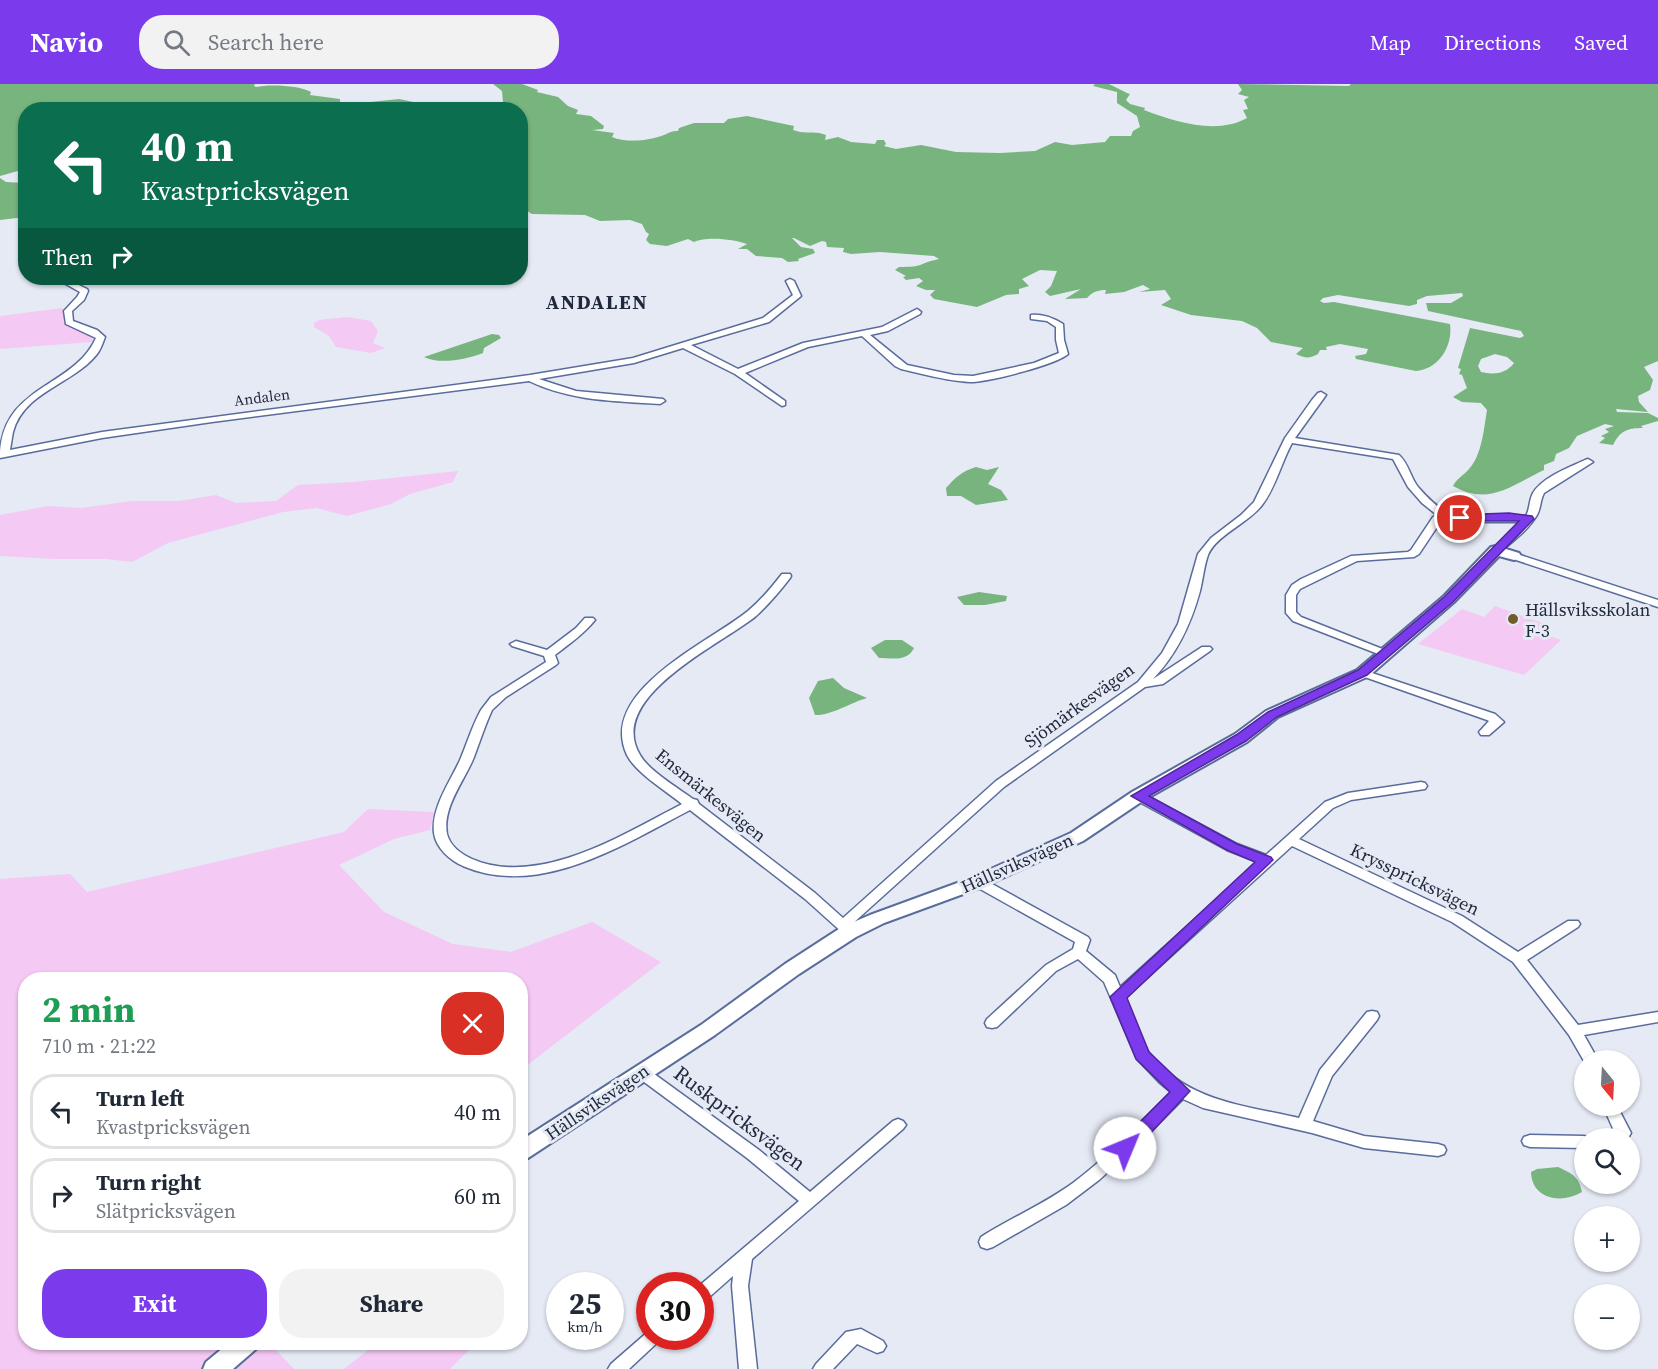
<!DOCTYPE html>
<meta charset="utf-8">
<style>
:root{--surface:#fff;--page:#f2f2f3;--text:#1f2937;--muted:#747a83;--line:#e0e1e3;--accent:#7c3aed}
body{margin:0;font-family:"Source Serif 4",serif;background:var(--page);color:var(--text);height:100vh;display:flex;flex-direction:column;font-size:22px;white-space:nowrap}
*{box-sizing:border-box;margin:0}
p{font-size:20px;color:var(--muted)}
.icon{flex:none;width:33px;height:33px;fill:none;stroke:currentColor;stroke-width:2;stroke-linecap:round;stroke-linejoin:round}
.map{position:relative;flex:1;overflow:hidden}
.panel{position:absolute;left:18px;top:888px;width:510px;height:378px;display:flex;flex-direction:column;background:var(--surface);border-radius:24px;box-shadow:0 2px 4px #0004}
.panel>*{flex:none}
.hud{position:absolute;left:18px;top:18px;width:510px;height:183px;border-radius:24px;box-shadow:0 2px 4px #0004;background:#0b6e4f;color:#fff;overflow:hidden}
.needle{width:39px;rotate:162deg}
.controls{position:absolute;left:1574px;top:966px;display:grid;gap:12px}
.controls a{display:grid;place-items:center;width:66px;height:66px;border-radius:50%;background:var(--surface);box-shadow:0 2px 4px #0004;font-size:30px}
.speed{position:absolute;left:546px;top:1188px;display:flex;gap:12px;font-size:30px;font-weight:700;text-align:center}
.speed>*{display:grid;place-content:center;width:78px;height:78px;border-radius:50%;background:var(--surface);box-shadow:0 2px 4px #0004;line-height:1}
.speed small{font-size:15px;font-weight:400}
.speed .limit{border:9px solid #d22;background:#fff;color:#111}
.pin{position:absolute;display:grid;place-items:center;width:51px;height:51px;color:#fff;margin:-26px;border:3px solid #fff;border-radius:50%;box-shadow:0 2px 6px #0007}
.me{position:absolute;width:66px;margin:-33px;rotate:45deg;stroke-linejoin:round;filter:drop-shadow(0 0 4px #0008)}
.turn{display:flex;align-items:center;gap:21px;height:126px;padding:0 24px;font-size:27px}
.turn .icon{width:78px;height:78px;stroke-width:2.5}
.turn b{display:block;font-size:42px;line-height:51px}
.then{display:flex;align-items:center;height:57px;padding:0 24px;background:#0003;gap:12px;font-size:22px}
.round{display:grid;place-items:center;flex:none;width:63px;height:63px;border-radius:24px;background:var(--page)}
.headline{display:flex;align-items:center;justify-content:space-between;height:102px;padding:0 24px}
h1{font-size:36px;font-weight:700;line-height:45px;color:#1e9e55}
.cta{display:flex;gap:12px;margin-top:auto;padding:12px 24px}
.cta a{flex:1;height:69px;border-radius:24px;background:var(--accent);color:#fff;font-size:24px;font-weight:700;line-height:69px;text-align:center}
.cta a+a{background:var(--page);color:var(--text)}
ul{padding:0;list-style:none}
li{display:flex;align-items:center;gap:18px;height:75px;margin:0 12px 9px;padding:0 12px;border:3px solid var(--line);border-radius:24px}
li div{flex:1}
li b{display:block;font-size:22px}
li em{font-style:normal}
header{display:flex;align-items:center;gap:36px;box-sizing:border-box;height:84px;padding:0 30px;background:var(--accent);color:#fff}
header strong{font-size:28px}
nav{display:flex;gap:33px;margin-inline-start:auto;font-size:21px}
.search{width:420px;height:54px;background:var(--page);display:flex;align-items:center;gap:15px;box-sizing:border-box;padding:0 21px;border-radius:24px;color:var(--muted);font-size:22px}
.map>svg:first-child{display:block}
</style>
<header>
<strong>Navio</strong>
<div class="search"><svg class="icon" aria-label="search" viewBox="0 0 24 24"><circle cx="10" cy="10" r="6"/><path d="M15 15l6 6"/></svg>Search here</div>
<nav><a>Map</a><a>Directions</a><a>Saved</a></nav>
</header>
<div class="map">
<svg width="1658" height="1285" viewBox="0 0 1658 1285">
<rect width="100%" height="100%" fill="#e5eaf5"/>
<g fill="#f4c9f4">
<path d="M63,224C63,243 78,246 94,251L92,258L0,265V232Z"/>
<path d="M347,233L371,237L378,247L373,259L385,264L371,269L336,263L329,252L314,243V239L319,236Z"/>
<path d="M458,387L453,398L410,410L391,420L347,432L316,424L283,428L168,459L132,478L106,475H55L0,472V431L48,422L81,424L132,417H179L216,411L236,419L276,417L298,401L354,398Z"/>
<path d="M1495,522L1545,540L1538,548L1561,556L1524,591L1418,560L1462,525L1484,533Z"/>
<path d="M368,725L434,728L430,746L394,755L339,781L384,828L453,860L511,868L592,838L661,878L521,986L520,896H26V1258L280,1259L274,1264L294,1285H0V795L70,790L87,808L344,748Z"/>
<path d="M377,1259V1258L476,1259L450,1285H344Z"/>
</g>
<g fill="#78b47e" fill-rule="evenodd">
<path d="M0,0H255L254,2L256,3C268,0 300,1 311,8L310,11L340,15V18L351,20L399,15L447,25L26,26L25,85L0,92Z"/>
<path d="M493,0H522L538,6L537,8L558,13L568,22L578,26L576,30L591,32L604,42L603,45L592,46L614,49L612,53C626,59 649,57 664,51C669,49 671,47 678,47L679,44L694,39H724L728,35L747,32L794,42L793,46C808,51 812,46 826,51L825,56L838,53L851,58L875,60L877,56H884L886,60L884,62L896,65L921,61L956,68L1000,69L1035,67L1055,58L1072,61L1105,58L1110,52H1131L1133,47L1140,43L1137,32L1117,19V8L1093,2L1095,0H1109L1127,9L1130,10L1126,16L1130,20L1145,24L1144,26C1175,38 1217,51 1247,34L1243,26L1248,25L1244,16L1249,13L1238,10L1242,6L1238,0L1349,2L1351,0H1658V277L1644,283L1653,296L1650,306L1638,312L1639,318L1648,328L1616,325L1617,328L1648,329L1658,334V337L1641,342L1643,344C1627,344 1620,347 1613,361L1599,359L1605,354L1601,352L1609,348L1605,345L1614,342L1605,340L1577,352L1569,364L1556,370L1554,377L1544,381V386C1510,402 1489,422 1453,402C1457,394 1463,392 1469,385C1482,371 1484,344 1487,326L1481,319L1462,318L1453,313L1467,304L1462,291L1459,290L1461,285L1458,284L1470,244L1520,254L1524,252L1521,247L1428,227L1426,219H1451L1463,212L1462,209L1427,212L1417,216V220L1409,222L1338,211L1323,214L1320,217L1324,219L1334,218L1450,240C1453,262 1439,285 1416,287L1356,275L1355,272L1366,270L1368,265L1340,260L1326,263L1327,266H1320L1318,270C1309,275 1305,274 1296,270L1303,264L1271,258L1257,244L1242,237L1191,231L1161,221L1171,215L1165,206L1139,208L1150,205L1143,201L1124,208L1105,210L1106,206C1098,206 1092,208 1087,214L1065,215L1081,205L1050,212L1045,208L1051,202L1057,187L1040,186L1022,195L1029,202L1019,205V210L1006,211L977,223L934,215L930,211L935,206H926L916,202L923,197L919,194L906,196L903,193L906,192L895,186L899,183C926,183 916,180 939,175L934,172L880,168L851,170L843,168L844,164L827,163L826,158L822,157L810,162L794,154H792L801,163L813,165L815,169L798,175L799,177L788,178L782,174L756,172L747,165H738L747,160C734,155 706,152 694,158L688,155L667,162L650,160L646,156L649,150L646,148L642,140L630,136L600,137L585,131L532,130L521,123L520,26L484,25L503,18L502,7ZM1495,270L1507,273L1514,279C1506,290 1493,291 1481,288L1478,282L1481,275Z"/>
<path d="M0,94L6,98L25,99V133L0,136Z"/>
<path d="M492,250L499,251L501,254L484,264L483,269C467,275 440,281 424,273Z"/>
<path d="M976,383L987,386L999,383L988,400L1001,406L1008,416L976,421L961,412H947L946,404C955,394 962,387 976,383Z"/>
<path d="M979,508L1007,512L1006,517L985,521H964L957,513Z"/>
<path d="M885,556H902L914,564C907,578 893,574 879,574L871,564Z"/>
<path d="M833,594L844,604L867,614C850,619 830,632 815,631L809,614L818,597Z"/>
<path d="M1558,1083C1571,1089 1579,1092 1582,1108C1562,1120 1532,1116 1531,1088L1537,1085Z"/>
</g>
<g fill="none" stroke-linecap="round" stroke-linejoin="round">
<defs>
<g id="minor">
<path d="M55,194H64L87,205L88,207L84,216L72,227L73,237L97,246L105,253C103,258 101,265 97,270C74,300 24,307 13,348C12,353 11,360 10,366L102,348L530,291L633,274L763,234L793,211L786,197L790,195L794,197L801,212L769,238L691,261L738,285L803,259L882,243L917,225L921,228L920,230L888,247L870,251L907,281L954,291L973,292L1034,279L1059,269L1056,256V243L1047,237L1031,235V231C1043,230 1053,234 1063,240L1064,256L1068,270C1055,281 988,298 970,298C947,297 923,290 901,285L895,282L862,252L808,263L745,289L785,317V321L782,322L735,290L683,264L634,279L539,295L576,307L663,315L665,317L660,320C615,317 570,317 529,297L212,338L102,354L0,374C0,301 73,305 96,254L66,240L64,227L77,213L80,208Z"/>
<path d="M1321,308L1326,311L1295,354L1399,371C1409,380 1410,393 1418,403C1426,412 1436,423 1447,428C1467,438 1504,430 1526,432C1530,425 1529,416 1533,409C1543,393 1568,384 1585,376L1588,375L1593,378L1544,409C1540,416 1541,424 1537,431C1528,446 1513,457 1500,468H1492L1491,466L1522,438H1471L1445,434L1441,437L1419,470L1414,473L1357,477L1300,505L1296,511V528L1301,533L1390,568L1392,570L1386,573L1293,537L1286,529V511L1292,501L1301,495L1351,472L1408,468L1411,466L1433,433L1437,431L1422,419L1408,403L1393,375L1292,359C1281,379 1276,403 1262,421C1249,439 1216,451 1208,471C1204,482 1203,495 1200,507C1191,540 1177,570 1153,595L1202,563H1210L1212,565L1210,567L1163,600L1145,603L1004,703L851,841L856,847L854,850H844L805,815L690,726C624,760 540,815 463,782C450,776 436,764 434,749C431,724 450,698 460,676C467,660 472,642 481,626L491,613L546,578L544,572L512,562L510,560L516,557L547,566L576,544L585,534H593L595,536C584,550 569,560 555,571L558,579L556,581L506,613L492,626C485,641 480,657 474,673C465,696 442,723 447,750C450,762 461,770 472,775C539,804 624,750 682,720C666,707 636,689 627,671C597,607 710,558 748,527C761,516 772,503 782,490H790L791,492L790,494C780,507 768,521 756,532C722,560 605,613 640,671C649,687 678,704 693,715L697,716L699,720L815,809L843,834L996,697L1138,598L1162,569L1178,540L1198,470L1211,454L1241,431L1254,418L1285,354L1312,316L1318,309Z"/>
<path d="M1514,469L1658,516V523L1510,474L1509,472L1510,470Z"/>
<path d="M1363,586L1495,630L1504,638L1489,651H1481L1479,648L1489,637L1487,636L1359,591L1357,589Z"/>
<path d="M1421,698L1425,699L1427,702L1425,705L1351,716L1333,724L1299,755L1462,832L1518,868L1568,837H1578L1580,840L1578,843L1527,876L1578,941L1658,928V938L1584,951L1598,976L1584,977L1569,951L1513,878L1452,838L1292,762L1125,914C1132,930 1139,957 1150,970C1188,1018 1243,1021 1299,1034L1320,986L1367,928L1372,927L1377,928L1379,932L1377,936L1332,992L1313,1037L1364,1052L1438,1060L1444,1062L1446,1066L1444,1070L1438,1072L1364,1064L1312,1049L1203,1024L1183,1015L1129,1069L1099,1096L1066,1121L993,1163L987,1165L981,1163L979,1158L981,1153C1011,1134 1044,1120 1073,1099C1109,1072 1140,1039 1171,1008L1159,998L1137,975L1104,898L1078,875L1056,887L997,943L992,944L987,943L985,939L987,935L1046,881L1073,865L1075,858L973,801L971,798L973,795H983L1088,853L1090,856L1086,867L1115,891L1120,903L1258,778L1227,766L1134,715L1132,712L1134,709H1142L1237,760L1266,771L1325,718L1348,709Z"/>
<path d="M641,982L646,984L759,1066L810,1108L893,1037L898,1035L903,1037L906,1041L903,1045L752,1175L748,1202L757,1285H739L732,1202L733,1192L706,1216L700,1218L699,1202L799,1117L747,1074L636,992L633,988L636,984Z"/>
<path d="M1603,1022H1617L1631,1049L1628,1054H1612L1615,1049Z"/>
<path d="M1530,1051L1584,1052L1590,1054H1584V1064L1530,1063L1524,1061L1522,1057L1524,1053Z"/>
<path d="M861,1245L883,1257L886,1262L883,1267L877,1269L857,1260L833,1285H813L816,1280L846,1248Z"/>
<path d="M650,1246V1252H661L659,1257L629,1285H608L611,1280Z"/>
</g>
<g id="tertiary">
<path d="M1496,462L1519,469L1521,472L1514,476L1499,472L1454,518L1369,592L1278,633L1247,658L1144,716L1083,757L985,802L884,839L856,853L799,890L715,951L528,1074L520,1076V1057L701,941L785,880L842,843L870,831L971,794L1071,749L1132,708L1235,650L1266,627L1357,586L1444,512L1491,463Z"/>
<path d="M230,1258H260L256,1265L233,1285H203L206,1278Z"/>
</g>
</defs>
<use href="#minor" stroke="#596c9b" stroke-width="3"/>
<use href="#tertiary" stroke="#596c9b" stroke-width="4"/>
<use href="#minor" fill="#fff" fill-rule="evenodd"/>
<use href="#tertiary" fill="#fff" fill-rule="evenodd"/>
</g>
<path fill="#7c3aed" stroke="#51269a" stroke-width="1.5" d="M1509,429L1532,432L1534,435L1453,518L1367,591L1277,633L1246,657L1149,712L1237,760L1271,773L1273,776L1127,914L1149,968L1190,1007L1132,1069L1125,1071L1119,1069L1117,1064L1119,1059L1170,1008L1136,975L1110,913L1255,778L1227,766L1131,712L1236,651L1268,628L1358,586L1444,513L1519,437H1460L1454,434L1455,431Z"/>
<circle fill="#705b2b" stroke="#e5eaf5" stroke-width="2" cx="1513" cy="535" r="6"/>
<g text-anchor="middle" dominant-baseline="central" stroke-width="6" stroke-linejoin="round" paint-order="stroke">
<g font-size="15" fill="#1f283c" stroke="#e5eaf5">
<text transform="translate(262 313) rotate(-7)">Andalen</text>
</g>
<g font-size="18" fill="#1f283c" stroke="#e5eaf5" text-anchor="start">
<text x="1525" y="525">Hällsviksskolan<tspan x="1525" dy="21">F-3</tspan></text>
</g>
<g font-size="18" fill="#1f283c" stroke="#e5eaf5">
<text transform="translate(1079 621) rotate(-36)">Sjömärkesvägen</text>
<text transform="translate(711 711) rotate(39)">Ensmärkesvägen</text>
<text transform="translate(1017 779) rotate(-24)">Hällsviksvägen</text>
<text transform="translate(1415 795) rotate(26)">Krysspricksvägen</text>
<text transform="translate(597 1018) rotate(-34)">Hällsviksvägen</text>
</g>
<g font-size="20" font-weight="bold" letter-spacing="1.5" fill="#1f283c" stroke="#e5eaf5">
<text x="597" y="218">ANDALEN</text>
</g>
<g font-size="21" fill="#1f283c" stroke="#e5eaf5">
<text transform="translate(740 1034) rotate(37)">Ruskpricksvägen</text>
</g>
</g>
</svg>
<div class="controls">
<a><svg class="needle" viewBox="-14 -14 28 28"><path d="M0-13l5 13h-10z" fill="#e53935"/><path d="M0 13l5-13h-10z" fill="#747a83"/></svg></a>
<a><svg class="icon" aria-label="search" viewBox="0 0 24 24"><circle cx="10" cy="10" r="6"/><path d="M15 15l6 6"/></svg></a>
<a>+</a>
<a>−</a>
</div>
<div class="speed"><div>25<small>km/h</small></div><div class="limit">30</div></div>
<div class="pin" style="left:1460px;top:434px;background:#d93025"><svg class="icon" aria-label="arrive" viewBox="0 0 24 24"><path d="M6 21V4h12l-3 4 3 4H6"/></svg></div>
<svg class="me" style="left:1125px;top:1064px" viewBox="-20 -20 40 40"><circle r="19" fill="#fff"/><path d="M0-13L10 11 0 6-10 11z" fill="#7c3aed"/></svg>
<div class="hud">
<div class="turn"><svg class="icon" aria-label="left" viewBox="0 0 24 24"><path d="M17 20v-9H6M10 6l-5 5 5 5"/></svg><div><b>40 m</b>Kvastpricksvägen</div></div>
<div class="then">Then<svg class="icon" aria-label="right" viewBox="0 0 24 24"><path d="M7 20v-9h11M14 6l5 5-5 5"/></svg></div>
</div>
<section class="panel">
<div class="headline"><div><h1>2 min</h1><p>710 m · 21:22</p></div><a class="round" style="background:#d93025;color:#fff"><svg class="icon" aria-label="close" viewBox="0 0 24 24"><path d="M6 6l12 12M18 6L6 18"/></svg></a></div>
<ul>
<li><svg class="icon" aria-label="left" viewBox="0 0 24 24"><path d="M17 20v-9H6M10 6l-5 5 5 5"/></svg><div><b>Turn left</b><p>Kvastpricksvägen</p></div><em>40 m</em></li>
<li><svg class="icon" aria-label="right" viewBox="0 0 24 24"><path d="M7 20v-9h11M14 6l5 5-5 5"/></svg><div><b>Turn right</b><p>Slätpricksvägen</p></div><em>60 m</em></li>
</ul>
<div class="cta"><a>Exit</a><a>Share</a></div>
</section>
</div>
